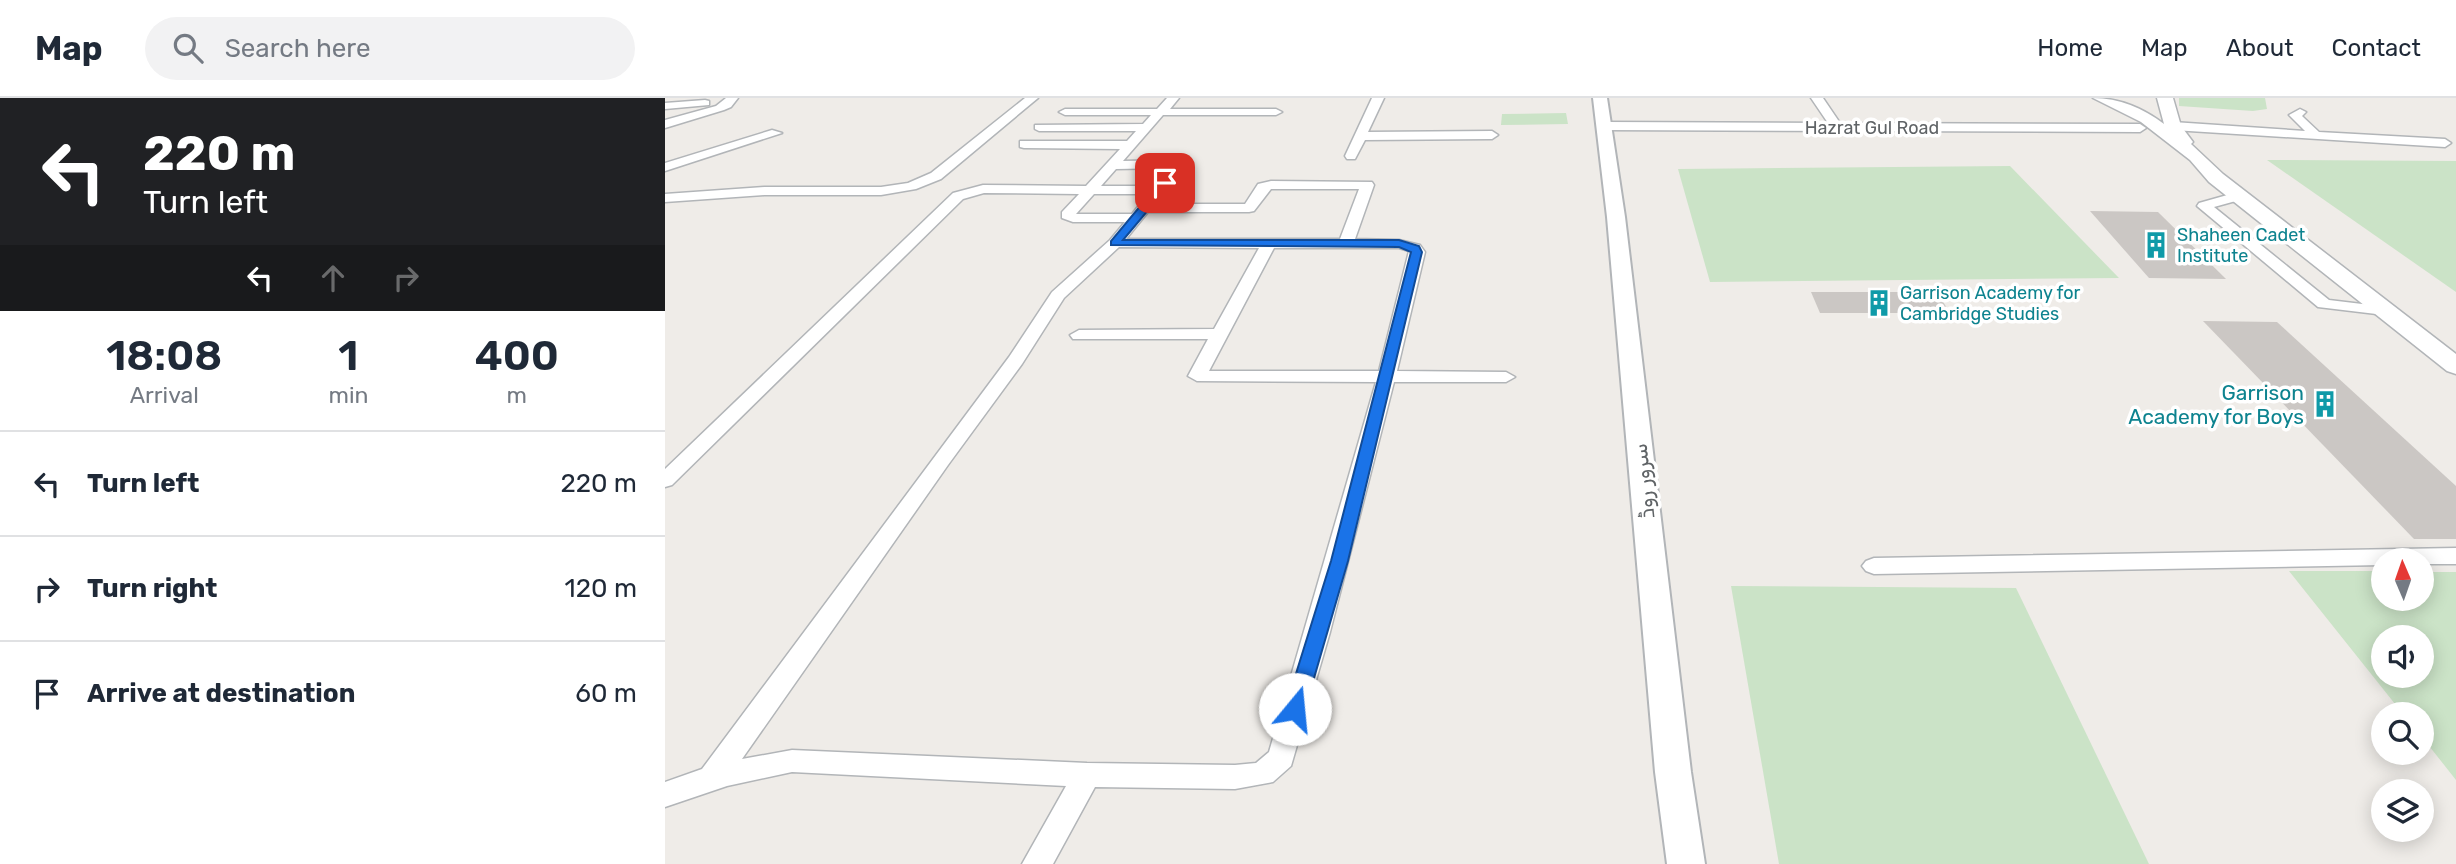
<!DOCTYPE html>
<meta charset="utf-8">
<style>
:root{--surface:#fff;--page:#f2f2f3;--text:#1f2937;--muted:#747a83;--line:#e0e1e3}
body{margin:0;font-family:Rubik,Cairo,sans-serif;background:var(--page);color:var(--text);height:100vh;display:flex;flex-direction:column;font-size:26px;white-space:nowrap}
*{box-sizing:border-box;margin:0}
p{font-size:23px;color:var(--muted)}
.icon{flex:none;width:38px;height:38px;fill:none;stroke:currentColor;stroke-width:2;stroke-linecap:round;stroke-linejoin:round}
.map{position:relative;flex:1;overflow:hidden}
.drawer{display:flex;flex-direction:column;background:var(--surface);width:665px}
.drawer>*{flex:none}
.top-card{background:#202124;color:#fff;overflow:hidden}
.needle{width:46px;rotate:358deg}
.fabs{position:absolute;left:1706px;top:450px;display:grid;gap:14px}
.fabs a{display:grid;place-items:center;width:63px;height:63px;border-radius:50%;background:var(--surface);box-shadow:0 4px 18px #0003;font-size:35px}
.pin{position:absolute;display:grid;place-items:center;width:60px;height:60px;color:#fff;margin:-30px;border-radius:14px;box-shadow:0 4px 10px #0006}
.me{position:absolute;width:77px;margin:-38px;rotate:17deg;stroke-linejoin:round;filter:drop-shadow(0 0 5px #0008)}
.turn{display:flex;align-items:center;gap:24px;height:147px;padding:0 28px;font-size:32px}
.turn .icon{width:91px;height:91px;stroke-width:2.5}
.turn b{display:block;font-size:49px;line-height:60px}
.lanes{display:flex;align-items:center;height:66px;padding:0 28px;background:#0003;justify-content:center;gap:35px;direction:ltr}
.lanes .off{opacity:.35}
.eta{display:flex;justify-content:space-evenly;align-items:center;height:119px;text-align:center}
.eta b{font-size:42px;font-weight:600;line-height:49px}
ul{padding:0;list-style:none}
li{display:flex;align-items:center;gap:21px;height:105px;padding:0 28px;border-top:2px solid var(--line)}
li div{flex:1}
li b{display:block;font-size:26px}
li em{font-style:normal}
header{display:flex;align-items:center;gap:42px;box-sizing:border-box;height:98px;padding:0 35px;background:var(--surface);border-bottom:2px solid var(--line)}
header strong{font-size:33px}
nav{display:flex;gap:38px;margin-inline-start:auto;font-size:24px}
.search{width:490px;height:63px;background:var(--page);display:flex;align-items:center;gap:18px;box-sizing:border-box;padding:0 24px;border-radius:38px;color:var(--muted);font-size:26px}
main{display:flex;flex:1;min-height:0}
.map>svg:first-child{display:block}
</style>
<header>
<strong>Map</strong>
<div class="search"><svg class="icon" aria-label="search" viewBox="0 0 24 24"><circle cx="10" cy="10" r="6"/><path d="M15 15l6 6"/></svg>Search here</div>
<nav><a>Home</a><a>Map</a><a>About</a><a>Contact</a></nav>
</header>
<main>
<section class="drawer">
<div class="top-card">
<div class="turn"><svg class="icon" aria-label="left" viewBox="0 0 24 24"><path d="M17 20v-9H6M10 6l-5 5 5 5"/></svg><div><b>220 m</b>Turn left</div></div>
<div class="lanes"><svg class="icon" aria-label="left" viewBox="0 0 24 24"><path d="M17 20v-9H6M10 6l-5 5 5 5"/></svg><svg class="icon off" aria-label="ahead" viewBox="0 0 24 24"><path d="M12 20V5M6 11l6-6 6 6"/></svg><svg class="icon off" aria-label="right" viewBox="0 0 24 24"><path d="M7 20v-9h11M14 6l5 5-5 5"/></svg></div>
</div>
<div class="eta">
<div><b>18:08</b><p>Arrival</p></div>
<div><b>1</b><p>min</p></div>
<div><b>400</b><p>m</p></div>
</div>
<ul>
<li><svg class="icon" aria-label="left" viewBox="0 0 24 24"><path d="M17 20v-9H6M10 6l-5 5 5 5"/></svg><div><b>Turn left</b></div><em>220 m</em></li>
<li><svg class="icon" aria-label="right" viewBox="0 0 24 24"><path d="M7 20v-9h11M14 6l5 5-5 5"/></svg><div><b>Turn right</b></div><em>120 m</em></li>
<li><svg class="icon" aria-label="arrive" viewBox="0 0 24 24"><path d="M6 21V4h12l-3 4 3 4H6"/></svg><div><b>Arrive at destination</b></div><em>60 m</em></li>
</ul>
</section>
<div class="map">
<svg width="1791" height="766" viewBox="0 0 1791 766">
<rect width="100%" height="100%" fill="#efece8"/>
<g fill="#cbe3c7" fill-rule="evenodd">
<path d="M1514,0H1600L1602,11L1588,13L1514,8Z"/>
<path d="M901,15L903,26L836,27L837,16Z"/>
<path d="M1602,62L1791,63V194Z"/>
<path d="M1345,68L1454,180L1045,184L1013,71Z"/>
<path d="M1624,473H1718V500H1757V474H1791V682L1757,639V616H1738ZM1718,539H1757V578H1718Z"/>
<path d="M1066,488L1351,490L1484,766H1114Z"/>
</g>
<g fill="#cbc7c4">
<path d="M1425,113L1493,114L1561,181L1484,180Z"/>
<path d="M1146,194H1272L1285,215H1155Z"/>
<path d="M1538,223L1612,224L1791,388V441H1749Z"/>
</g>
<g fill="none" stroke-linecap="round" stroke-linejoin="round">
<defs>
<g id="minor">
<path d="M61,0H73L66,9L59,12L0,30V22L51,8Z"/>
<path d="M360,0H373L276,81L251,91L216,97H99L0,104V96L99,89H216L243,85L266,75Z"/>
<path d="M502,0H514L505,11H611L617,14L611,17H498L458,63L507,62L517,67V73L490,106H580L593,86L606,83L707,84L709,87L690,141L734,142L755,147L760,154L732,273L841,274L850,279L841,284H729L665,534L626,668L608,684L570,691L430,689L388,766H357L401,688L127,674L62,688L0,709V684L37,671L344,259L387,194L445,142L460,124H408L397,120V114L414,96L319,95L298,101L7,387L0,389V371L288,95L318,87L421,88L455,51L359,50L355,49V43H462L471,33H374L370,31V27L478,26L486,17H400L394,14L400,11H492ZM504,70L490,88H436L451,71ZM606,91H694L675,141H461L483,114H584L589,113ZM429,96H483L467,116H411ZM454,149L594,150L549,231L414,232L405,237L408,241H543L523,278L532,283L711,284L604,654L591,665L570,667L422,665L127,652L77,661L283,367L357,266L399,200ZM609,150H734L744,153L714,273H544Z"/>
<path d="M707,0H719L703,34L827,33L833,37L827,41L700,42L690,61H682L680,58Z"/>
<path d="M1146,0H1158L1175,25L1475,26L1481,30L1475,34L940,32L934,28L940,24L1163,25Z"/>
<path d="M40,2L44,3V7L0,11V5Z"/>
<path d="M1635,11L1641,14L1637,18L1654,34L1780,41L1786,45L1780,49L1508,32L1502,28L1508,24L1640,33L1624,17Z"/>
<path d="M107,32L117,35L0,73V65Z"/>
<path d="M1573,94L1578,95V101L1549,109L1664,202L1722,209L1730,214L1728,218L1653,209L1532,108L1534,105Z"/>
<path d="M1791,450V466H1757V462H1718V467L1209,476L1201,473L1197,468L1201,463L1209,460Z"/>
</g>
<path id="tertiary" d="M928,0H942L960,119L1026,674L1040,766H1002L990,674L942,119Z"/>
<path id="secondary" d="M1428,0C1454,0 1478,10 1499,26L1492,0H1508L1516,28L1528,44L1526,46L1558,76L1791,256V276L1782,273L1544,84L1525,62L1476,24Z"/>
</defs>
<use href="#minor" stroke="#b2b5b8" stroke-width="3"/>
<use href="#tertiary" stroke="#b2b5b8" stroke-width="4"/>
<use href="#secondary" stroke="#b2b5b8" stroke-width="3"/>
<use href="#minor" fill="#fff" fill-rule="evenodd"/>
<use href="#tertiary" fill="#fff" fill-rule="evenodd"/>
<use href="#secondary" fill="#fff" fill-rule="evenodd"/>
</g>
<path fill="#1a73e8" stroke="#114b97" stroke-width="2" d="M497,82L506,85L458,142H734L754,148L757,154L683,463L640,611L637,616L630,618L623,616L620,611L666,463L746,154L734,149L446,147V143Z"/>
<defs>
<symbol id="building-bare" viewBox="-9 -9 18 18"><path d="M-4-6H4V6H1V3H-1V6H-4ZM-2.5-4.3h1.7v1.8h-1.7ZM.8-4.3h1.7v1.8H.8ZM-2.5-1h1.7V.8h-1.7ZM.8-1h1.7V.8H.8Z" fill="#0f9aa8" stroke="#fff" stroke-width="2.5" paint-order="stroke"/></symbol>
</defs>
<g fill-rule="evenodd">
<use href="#building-bare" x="1472" y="128" width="38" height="38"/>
<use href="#building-bare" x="1195" y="186" width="38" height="38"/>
<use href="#building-bare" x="1641" y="287" width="38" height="38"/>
</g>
<g text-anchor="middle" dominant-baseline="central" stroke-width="7" stroke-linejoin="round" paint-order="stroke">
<g font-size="18" fill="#5f6366" stroke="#fff">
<text x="1207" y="30">Hazrat Gul Road</text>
</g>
<g font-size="18" fill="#0d838f" stroke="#fff" text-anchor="start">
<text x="1512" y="137">Shaheen Cadet<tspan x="1512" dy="21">Institute</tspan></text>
<text x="1235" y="195">Garrison Academy for<tspan x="1235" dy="21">Cambridge Studies</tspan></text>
</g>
<g font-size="21" fill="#0d838f" stroke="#fff" text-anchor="end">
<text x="1639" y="294">Garrison<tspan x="1639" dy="24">Academy for Boys</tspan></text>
</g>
<g font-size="21" fill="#5f6366" stroke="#fff">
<text transform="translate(978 383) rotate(-96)">سرور روڈ</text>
</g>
</g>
</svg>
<div class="fabs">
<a><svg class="needle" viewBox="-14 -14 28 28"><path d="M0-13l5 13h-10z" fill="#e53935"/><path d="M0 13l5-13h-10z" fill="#747a83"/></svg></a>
<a><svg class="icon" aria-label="sound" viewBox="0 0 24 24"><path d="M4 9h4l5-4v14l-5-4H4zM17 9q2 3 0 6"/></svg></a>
<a><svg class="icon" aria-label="search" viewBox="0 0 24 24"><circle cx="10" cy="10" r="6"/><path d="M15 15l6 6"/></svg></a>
<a><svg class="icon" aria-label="layers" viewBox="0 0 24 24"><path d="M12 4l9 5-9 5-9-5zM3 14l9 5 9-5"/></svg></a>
</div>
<div class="pin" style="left:500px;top:85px;background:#d93025"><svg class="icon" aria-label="arrive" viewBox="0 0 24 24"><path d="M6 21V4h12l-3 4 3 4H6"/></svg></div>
<svg class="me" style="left:630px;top:611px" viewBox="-20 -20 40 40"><circle r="19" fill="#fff"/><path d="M0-13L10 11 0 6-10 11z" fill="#1a73e8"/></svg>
</div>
</main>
